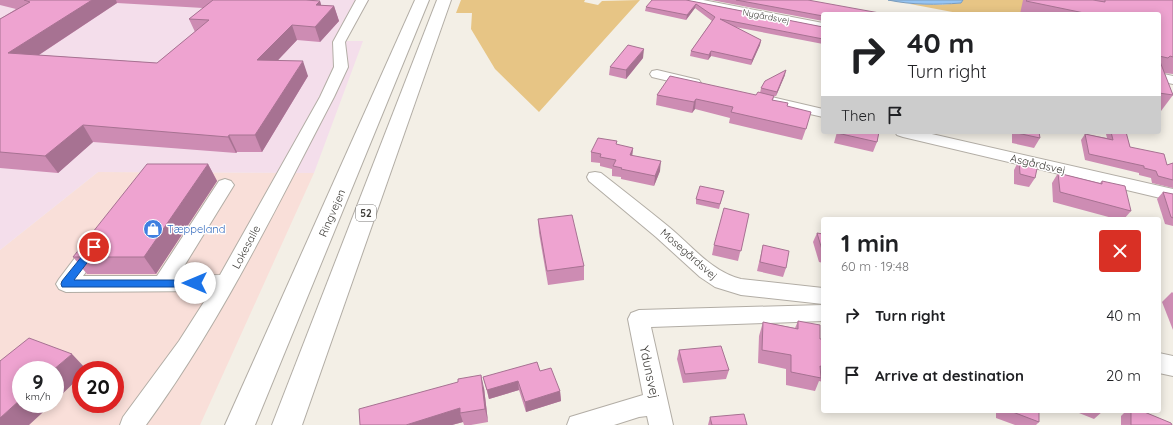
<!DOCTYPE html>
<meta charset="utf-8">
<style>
:root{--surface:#fff;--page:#f2f2f2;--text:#202124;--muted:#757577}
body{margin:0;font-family:Quicksand,sans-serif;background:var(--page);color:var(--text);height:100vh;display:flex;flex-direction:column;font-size:15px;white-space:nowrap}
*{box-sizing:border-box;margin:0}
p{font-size:13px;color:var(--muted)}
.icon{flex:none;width:22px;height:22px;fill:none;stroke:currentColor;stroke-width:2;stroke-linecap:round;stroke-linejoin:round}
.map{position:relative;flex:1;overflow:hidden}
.drawer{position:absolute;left:821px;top:217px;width:340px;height:196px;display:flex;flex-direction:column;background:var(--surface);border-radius:4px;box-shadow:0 2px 10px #0003}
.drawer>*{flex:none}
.top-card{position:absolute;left:821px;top:12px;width:340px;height:122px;border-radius:4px;box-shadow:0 2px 10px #0003;background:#fff;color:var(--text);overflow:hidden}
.speed{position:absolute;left:12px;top:361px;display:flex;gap:8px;font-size:20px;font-weight:700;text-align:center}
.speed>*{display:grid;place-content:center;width:52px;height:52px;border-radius:50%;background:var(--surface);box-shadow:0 2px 10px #0003;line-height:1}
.speed small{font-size:10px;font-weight:400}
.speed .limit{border:6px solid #d22;background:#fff;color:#111}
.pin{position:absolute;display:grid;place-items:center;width:34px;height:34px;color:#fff;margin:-17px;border:2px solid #fff;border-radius:50%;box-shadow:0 1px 4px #0007}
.me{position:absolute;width:44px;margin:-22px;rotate:270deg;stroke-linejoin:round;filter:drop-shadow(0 0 3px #0008)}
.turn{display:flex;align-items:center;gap:14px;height:84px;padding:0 20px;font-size:18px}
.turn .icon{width:52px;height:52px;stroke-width:2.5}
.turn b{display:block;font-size:28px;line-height:34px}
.then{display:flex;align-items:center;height:38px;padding:0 20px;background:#0003;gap:8px;font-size:15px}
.round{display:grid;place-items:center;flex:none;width:42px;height:42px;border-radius:4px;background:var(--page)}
.summary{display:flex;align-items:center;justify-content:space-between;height:68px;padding:0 20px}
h1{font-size:24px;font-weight:800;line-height:30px}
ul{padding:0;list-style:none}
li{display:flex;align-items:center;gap:12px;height:60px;padding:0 20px}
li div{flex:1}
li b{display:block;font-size:15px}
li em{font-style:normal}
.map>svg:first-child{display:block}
</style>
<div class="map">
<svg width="1173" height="425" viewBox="0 0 1173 425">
<rect width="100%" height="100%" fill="#f3efe6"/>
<path fill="#f9dfd9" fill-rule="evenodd" d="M98,172L314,173L200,425H0V250ZM21,370H55V404H21ZM81,370H115V404H81Z"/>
<path fill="#f4deeb" d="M0,0H369L346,41H363L314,173L98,172L0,250Z"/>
<g fill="#e7c585">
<path d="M461,0H585L584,2L598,5L602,1L640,0L539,112L495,69L471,29L472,13H456Z"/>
<path d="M963,0H1046L1020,14H963L910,4L940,5L961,3Z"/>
</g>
<path fill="#95c4f3" stroke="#7b9cbb" d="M888,0H963L961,3C936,5 912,5 888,0Z"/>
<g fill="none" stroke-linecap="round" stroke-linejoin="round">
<defs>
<g id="minor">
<path d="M356,0H368L345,42L348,67L334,97C275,210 221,322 146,425H120L123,417L179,341L211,291L66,292L59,289L56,284L59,279L87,242L94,240L101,242L104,247L83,276H157L219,181L225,179L231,181L234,185L178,276L220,275L320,97L334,67L333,42Z"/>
<path d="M679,0H703L823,23V31L685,3L681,2Z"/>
<path d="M657,70L699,80L701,83L699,86L694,87L652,77L650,74L652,71Z"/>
<path d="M1159,73L1173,76V84L1159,81Z"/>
<path d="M763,95L823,109V117L758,102L756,99L758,96Z"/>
<path d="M895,132H923L1173,189V201L903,137L897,135Z"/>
<path d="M595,172L601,173C624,191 647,209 669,227C692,246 712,272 741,279L823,288V304L741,295L715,287L700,277L656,237L589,181L587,177L589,173Z"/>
<path d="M823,305V321L651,327L673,425H649L647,416L639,417L614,425H567L570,417L643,395L628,319L631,313L639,310Z"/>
<path d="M1159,353L1173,356V376L1159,373Z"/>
</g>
<g id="major">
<path d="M415,0H429L255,425H225Z"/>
<path d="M437,0H451L302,425H272Z"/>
</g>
</defs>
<use href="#minor" stroke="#b2ada5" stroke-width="2"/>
<use href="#major" stroke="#b2ada5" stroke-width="2"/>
<use href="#minor" fill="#fff" fill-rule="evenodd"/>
<use href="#major" fill="#fff" fill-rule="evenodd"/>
</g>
<g fill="#cd8cb3" fill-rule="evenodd">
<path d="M0,0H306L320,1L321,5L334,6L339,21L320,42L297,40L278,60L308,76L262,152H237L236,153L93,142L58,173L0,168V19L16,9L0,5ZM117,3L203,8L189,19L195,32L157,63L39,55Z"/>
<path d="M686,0L823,27V44L735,27L761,40L760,45L751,65L711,56L708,60L690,56L691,51L712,21L695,8L686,20L645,11L646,7Z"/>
<path d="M711,0H808L823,14V21Z"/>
<path d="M1023,0H1093L1097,1V0H1173V74L1164,73L1173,95L1161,111H1159V14H1020Z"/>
<path d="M643,58L626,79L609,75L610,67Z"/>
<path d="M785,75L776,96H774L773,100L787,106L808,123L802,140L729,123L730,118L695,109L692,113L656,105L657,95H756L760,93L761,88Z"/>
<path d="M837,132H879L877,142L873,152L834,143Z"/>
<path d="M1012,132H1039L1040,138L1034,148L1012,143Z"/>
<path d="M1107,132H1126L1130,147L1167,165L1173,163V188L1152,183L1151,178L1139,175V173L1085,160L1081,140L1085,134L1107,138L1106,134Z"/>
<path d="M617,145L633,148L632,156L660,171L654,186L621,179V177L612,176V169L600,166V163L591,162V152Z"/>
<path d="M1019,160L1035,178L1029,187L1014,184V170Z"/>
<path d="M208,164L217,181L156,274H87L73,257Z"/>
<path d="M1058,173L1100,183L1102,181L1131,211L1124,219H1116L1053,202L1052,183Z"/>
<path d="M724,191L719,209L696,204V199Z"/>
<path d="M1163,192L1173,194V226L1165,224L1157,199Z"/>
<path d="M749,214L738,261L712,255L714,245Z"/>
<path d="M538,219L584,266V280L548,285L539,233Z"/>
<path d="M817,233L823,234V263L819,262L813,242Z"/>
<path d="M763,245L786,268L783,277L757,271Z"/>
<path d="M1172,292L1173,293V330L1162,302Z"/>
<path d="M798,321L820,339H823V382L819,381L815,391L786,385V369L758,363L759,336L763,322L795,328Z"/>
<path d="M679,350L729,370L726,379L683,383L677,359Z"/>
<path d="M540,371L560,391L561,401L526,412L519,390L489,399L483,377Z"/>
<path d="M484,388L488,422L471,425H464L463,422L452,425H360Z"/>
<path d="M996,411H1039V422L1036,425H1015L996,418Z"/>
<path d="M1074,411H1103L1094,419Z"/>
<path d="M1126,411H1142L1172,425H1121V416Z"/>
<path d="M710,417L747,425H708Z"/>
</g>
<g fill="#a77292">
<path d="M92,0H116L117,3L19,68L8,53Z"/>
<path d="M320,1L324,15L316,5Z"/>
<path d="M696,4L695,8L686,20L687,15Z"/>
<path d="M334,6L339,21L320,42L315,27Z"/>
<path d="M292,25L297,40L263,76L257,60Z"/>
<path d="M761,40L760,45L751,65L752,60Z"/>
<path d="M644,49L643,58L626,79V70Z"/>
<path d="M711,51V56L708,60L709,55Z"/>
<path d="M303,61L308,76L262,152L255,135Z"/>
<path d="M786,70L785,75L776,96L777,92Z"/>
<path d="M696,99L695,109L692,113L694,102Z"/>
<path d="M83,125L93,142L58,173L45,156Z"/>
<path d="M229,135L237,152L236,153L228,137Z"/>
<path d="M633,148L632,157L630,155Z"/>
<path d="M661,161L660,171L654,186L655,176Z"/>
<path d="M208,164L217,181L156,274L144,257Z"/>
<path d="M72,354L87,370H81V376L55,401V370H53Z"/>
<path d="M481,375L484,388L488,422L485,409Z"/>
<path d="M518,381L519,390L489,399L487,390Z"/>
<path d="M560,391L561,401L526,412L525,402Z"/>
<path d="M21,399V404H52L29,425H0V418Z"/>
<path d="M460,408V413L463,422L452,425H406Z"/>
</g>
<g fill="#eea3d0" stroke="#a77292">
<path d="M24,0H92L8,53L157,63L209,20L189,19L213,0H306L320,1L316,5L334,6L315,27L292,25L257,60L303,61L255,135H229L228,137L83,125L45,156L0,152V19L30,2Z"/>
<path d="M652,0H686L823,27V39L720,19L761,40L752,60L711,51L709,55L691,51L715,17L696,4L687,15L646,7Z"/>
<path d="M736,0H808L885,14H823V16Z"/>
<path d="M1027,0H1093L1105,2V0H1173V57L1170,56L1168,58L1159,56V14H1089L1026,1Z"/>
<path d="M628,45L644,49L626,70L610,67Z"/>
<path d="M1159,59L1173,95L1159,93Z"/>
<path d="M786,70L777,92L761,88L765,81Z"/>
<path d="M670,76L756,95L758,92L774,96L772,100L788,103L787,106L811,112L806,129L731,112L733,107L696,99L694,102L657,95Z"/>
<path d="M838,132H879L877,142L837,133Z"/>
<path d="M1017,132H1039L1040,138L1017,133Z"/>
<path d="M1111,132H1126L1130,147L1164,154L1167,165L1173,163V180L1158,176L1156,171L1144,168V166L1089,154L1085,134L1113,140Z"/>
<path d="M598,138L617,141L616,144L633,148L630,155L661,161L655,176L621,169L622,168L613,166L616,160L600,157L601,154L591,152Z"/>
<path d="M1019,160L1038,164L1035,178L1020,174Z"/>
<path d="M147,164H208L144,257H73Z"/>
<path d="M1058,173L1102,184V181L1125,186L1131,211L1060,192Z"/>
<path d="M700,186L724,191L720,204L696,199Z"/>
<path d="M1163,192L1173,194V218L1171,217Z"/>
<path d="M724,208L749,214L741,251L714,245Z"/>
<path d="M572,215L584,266L547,271L538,219Z"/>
<path d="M817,233L823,234V253Z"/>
<path d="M763,245L789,251L786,268L760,262Z"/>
<path d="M798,321L820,325V339H823V367L820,366L821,378L791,372V355L762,350L763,322L798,329Z"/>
<path d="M29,338L72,354L53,370H21V399L0,418V361Z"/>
<path d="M721,346L729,370L685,374L679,350Z"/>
<path d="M537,362L540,371L551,368L560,391L525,402L518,381L487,390L483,377Z"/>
<path d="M481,375L485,409L460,413V408L406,425H360L359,409L458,382V379Z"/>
<path d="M1010,411H1039V422Z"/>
<path d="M1131,411H1142L1171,423L1172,425H1131Z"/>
<path d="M744,414L747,425H712L710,417Z"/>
</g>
<path fill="#1a73e8" stroke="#114b97" d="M94,244L99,247L74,280H195L199,281L200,283L199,286L195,287H62L61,284L62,281L91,245Z"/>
<defs>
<symbol id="shop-disc" viewBox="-11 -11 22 22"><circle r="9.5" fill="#3f7fe0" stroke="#fff"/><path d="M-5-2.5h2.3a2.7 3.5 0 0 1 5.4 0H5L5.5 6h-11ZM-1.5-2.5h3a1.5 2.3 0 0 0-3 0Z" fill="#fff"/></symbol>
</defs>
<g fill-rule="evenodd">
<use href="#shop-disc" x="142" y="218" width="22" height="22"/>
</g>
<g text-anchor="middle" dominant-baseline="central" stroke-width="3" stroke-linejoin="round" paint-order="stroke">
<g font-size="9" fill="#3f3d39" stroke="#fff">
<text transform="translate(766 16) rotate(11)">Nygårdsvej</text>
</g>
<rect fill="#fff" stroke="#797774" stroke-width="1" x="356" y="205" width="20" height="16" rx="3"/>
<g font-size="10" font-weight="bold" fill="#3f3d39">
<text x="366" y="213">52</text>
</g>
<g font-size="11" fill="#3f3d39" stroke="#fff">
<text transform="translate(1038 164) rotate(13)">Asgårdsvej</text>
<text transform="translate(332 213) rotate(-67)">Ringvejen</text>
<text transform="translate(246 247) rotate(-62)">Lokesalle</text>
<text transform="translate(689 254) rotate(41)">Mosegårdsvej</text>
</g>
<g font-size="11" fill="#366cbe" stroke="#fff" text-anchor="start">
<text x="167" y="229">Tæppeland</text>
</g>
<g font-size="13" fill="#3f3d39" stroke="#fff">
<text transform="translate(650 372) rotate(78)">Ydunsvej</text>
</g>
</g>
</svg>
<div class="speed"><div>9<small>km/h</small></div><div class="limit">20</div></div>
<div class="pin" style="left:94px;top:247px;background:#d93025"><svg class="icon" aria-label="arrive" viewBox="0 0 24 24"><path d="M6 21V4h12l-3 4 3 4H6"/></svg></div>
<svg class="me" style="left:195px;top:283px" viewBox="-20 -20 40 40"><circle r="19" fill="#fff"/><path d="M0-13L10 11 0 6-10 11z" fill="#1a73e8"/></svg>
<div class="top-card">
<div class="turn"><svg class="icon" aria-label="right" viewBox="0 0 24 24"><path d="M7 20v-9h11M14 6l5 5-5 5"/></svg><div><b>40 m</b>Turn right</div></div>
<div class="then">Then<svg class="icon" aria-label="arrive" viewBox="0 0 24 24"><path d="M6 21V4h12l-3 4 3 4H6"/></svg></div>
</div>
<section class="drawer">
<div class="summary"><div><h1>1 min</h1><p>60 m · 19:48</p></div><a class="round" style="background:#d93025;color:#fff"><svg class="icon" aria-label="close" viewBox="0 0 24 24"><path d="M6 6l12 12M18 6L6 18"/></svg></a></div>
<ul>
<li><svg class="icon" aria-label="right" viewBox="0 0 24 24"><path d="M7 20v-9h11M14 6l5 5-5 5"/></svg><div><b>Turn right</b></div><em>40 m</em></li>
<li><svg class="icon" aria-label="arrive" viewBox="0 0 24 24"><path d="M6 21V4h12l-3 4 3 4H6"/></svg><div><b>Arrive at destination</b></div><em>20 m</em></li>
</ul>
</section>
</div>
